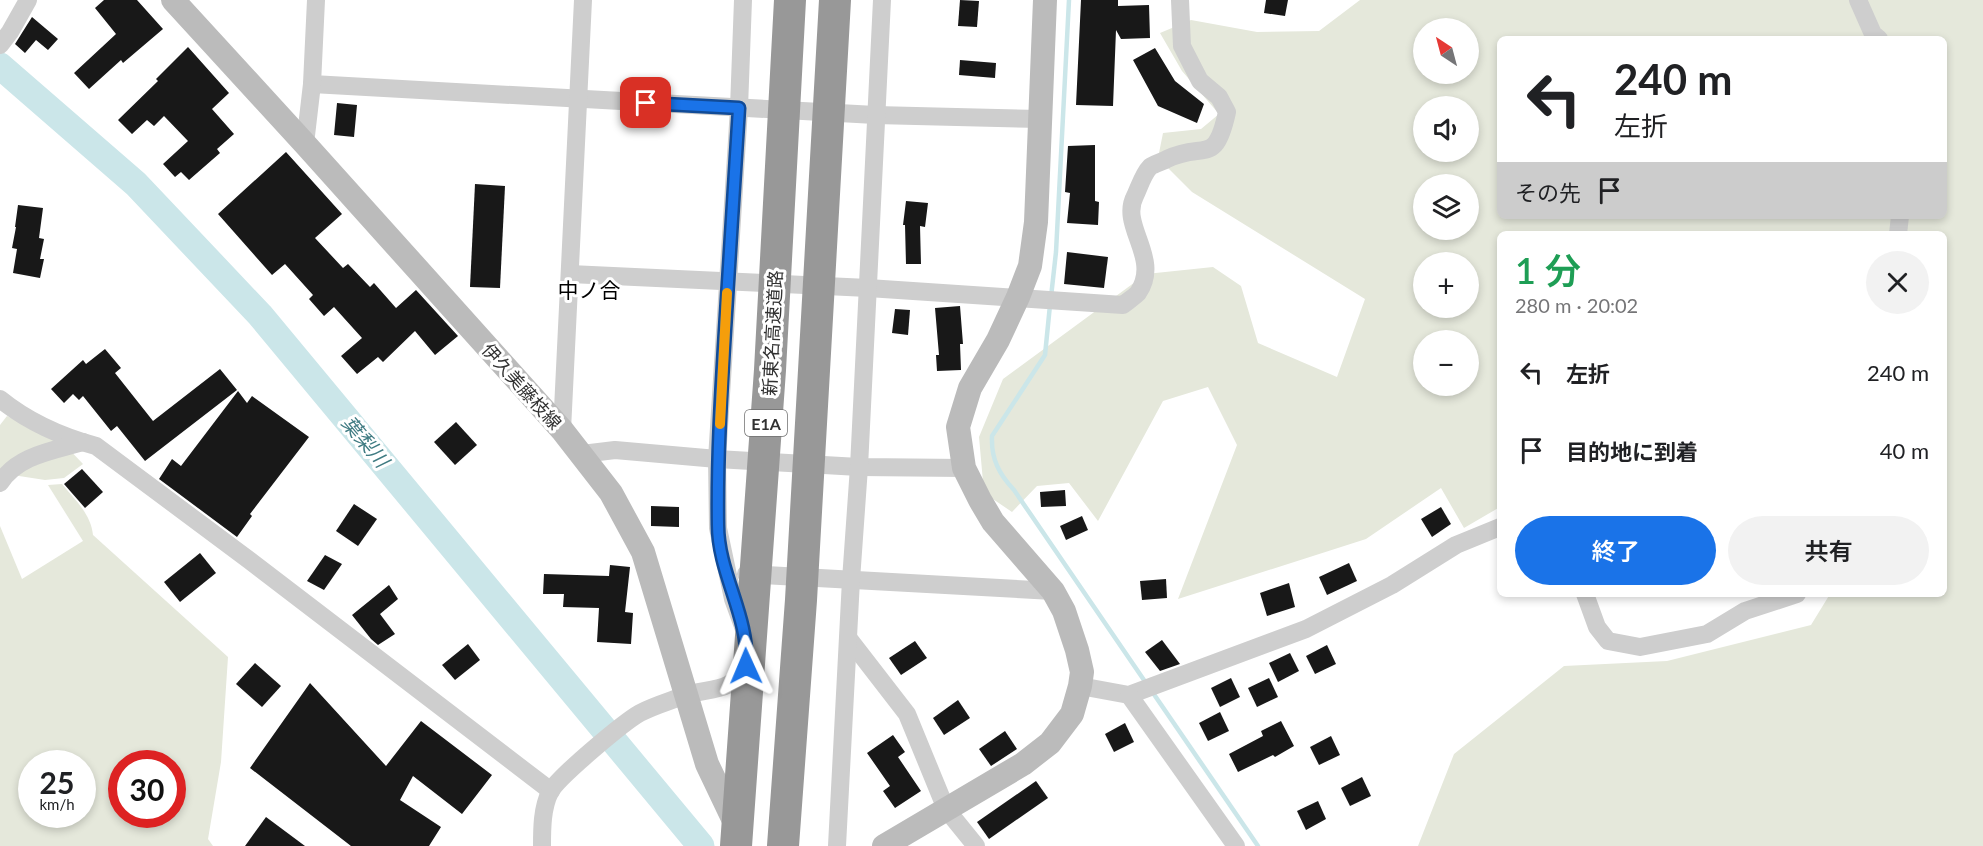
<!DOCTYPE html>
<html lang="ja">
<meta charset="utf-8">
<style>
:root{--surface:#fff;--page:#f2f2f2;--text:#202124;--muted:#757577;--accent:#1a73e8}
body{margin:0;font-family:Lato,"Noto Sans JP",sans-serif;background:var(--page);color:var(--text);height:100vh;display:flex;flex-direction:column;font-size:22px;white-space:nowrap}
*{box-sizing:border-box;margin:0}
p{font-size:20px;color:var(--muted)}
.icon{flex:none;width:33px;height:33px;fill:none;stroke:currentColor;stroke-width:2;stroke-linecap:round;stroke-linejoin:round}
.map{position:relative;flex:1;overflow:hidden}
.panel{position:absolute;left:1497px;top:231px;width:450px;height:366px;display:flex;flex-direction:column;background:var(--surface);border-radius:9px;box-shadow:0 3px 9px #0003}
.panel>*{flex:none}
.banner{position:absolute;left:1497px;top:36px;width:450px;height:183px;border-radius:9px;box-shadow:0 3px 9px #0003;background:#fff;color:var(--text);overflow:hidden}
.needle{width:39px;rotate:324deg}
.fabs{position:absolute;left:1413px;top:18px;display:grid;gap:12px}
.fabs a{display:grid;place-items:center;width:66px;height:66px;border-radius:50%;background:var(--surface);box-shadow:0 3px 9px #0003;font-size:30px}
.speed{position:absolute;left:18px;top:750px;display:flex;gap:12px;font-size:30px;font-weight:700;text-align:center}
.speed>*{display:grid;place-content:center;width:78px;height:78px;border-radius:50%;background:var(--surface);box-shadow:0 3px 9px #0003;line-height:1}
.speed small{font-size:15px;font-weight:400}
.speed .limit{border:9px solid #d22;background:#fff;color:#111}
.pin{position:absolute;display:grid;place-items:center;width:51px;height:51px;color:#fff;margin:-26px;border-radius:12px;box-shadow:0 3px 9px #0006}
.me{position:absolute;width:66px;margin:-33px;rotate:359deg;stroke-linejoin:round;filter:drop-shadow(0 0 4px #0008)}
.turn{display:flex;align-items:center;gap:21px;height:126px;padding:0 18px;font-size:27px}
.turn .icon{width:78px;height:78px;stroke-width:2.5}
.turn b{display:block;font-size:42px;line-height:51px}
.then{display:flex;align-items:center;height:57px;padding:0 18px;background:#0003;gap:12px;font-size:22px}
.round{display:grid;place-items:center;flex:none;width:63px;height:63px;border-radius:32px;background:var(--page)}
.headline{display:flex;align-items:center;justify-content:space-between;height:102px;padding:0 18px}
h1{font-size:36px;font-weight:600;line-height:45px;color:#1e9e55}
.button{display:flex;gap:12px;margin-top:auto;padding:12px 18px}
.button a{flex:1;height:69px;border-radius:36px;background:var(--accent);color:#fff;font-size:24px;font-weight:600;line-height:69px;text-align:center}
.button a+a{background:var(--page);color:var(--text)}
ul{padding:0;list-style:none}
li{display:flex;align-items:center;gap:18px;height:78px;padding:0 18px}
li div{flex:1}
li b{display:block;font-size:22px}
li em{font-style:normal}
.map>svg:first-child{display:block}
</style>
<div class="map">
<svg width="1983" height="846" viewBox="0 0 1983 846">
<rect width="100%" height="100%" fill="#fff"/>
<g fill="#e5e8db" fill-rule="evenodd">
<path d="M1360,0H1983V846H1418L1454,754L1564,666L1667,661L1811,625L1830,594H1944V234H1500V507L1464,528L1441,488L1366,539L1178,599L1237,445L1208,387L1163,401L1098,521L1069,483L1037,486L1012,512L984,493L979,437L1003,379L1146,274L1213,267L1241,286L1258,343L1337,377L1365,299L1192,192L1158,158L1163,133L1201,129L1219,114L1182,71L1160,33L1191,20L1257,32L1319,31ZM1424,28H1468V74H1424ZM1500,39H1944V216H1500ZM1424,106H1468V152H1424ZM1424,184H1468V230H1424ZM1424,262H1468V308H1424ZM1424,340H1468V386H1424Z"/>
<path d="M7,416L64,444L83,464L64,478L45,480L6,474L0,483V425Z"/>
<path d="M62,484C75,500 91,514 93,535L228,657L221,762L208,839L213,846H0V526L22,579L83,541L48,485ZM32,764H82V814H32ZM122,764H172V814H122Z"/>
</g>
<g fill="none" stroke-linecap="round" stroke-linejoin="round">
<g stroke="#cbe6e9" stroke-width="4.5">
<path d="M1051,297L1056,252L1069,0"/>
<path d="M1050,305L1045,355L992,436C991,459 999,474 1014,490L1146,683"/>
<path d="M1151,690L1258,846"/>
</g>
<path stroke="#cbe6e9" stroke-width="27" d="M0,66L136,184L260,315L701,846"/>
</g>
<g fill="#181818">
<path d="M104,0H137L163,29L123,63L121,60L89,89L74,73L116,34L95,8Z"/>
<path d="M960,0L979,1L977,27L958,26Z"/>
<path d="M1081,0H1118V6L1149,5L1150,38L1121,39L1116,30L1113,106L1076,105Z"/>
<path d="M1266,0H1288L1285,16L1264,13Z"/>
<path d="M32,17L58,39L48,50L36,40L25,53L15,44Z"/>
<path d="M188,47L229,93L212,109L234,134L217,149L220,153L189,180L181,172L175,177L163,164L188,141L164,116L154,126L147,120L132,134L118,120L158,81L156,79Z"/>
<path d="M1155,48L1175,81L1204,104L1197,123L1158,106L1133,60Z"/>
<path d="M960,60L996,63L995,78L959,75Z"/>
<path d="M337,103L357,105L354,137L334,135Z"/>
<path d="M1095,145V201L1099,202L1098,225L1067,223L1070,193L1065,192L1068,146Z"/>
<path d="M286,152L342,214L315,238L343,268L348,264L370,287L374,283L396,308L416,290L458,336L435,355L415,331L383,362L378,357L357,374L341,356L362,338L334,307L324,316L309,299L313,295L285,264L272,275L218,214Z"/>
<path d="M475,184L505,186L500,288L470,287Z"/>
<path d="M906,201L928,203L925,227L920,226L921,264H906L905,225H903Z"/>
<path d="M18,205L43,208L39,238L44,239L40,259H44L40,278L13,273L17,249L12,248L16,227H15Z"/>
<path d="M1067,252L1108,257L1104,288L1064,284Z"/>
<path d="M960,306L963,344H960L961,370L937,371L936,355H939L935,308Z"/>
<path d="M895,309L910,310L908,335L892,333Z"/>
<path d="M105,349L121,368L115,373L153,421L220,369L237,390L145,461L117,426L111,431L83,396L79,400L73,394L64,403L51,389L83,360L86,364Z"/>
<path d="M238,391L247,403L252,396L309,437L250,514L252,516L237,537L159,479L172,459L181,466Z"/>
<path d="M456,422L477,445L455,465L434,442Z"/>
<path d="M82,469L103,492L85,508L64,484Z"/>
<path d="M1065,490L1066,506L1041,507L1040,492Z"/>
<path d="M354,504L377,519L358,546L336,531Z"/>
<path d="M651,506L679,507V527L651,526Z"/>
<path d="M1441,507L1451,524L1432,537L1421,519Z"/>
<path d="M1082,516L1088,530L1066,540L1060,526Z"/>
<path d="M200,553L216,573L180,602L164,582Z"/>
<path d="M325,555L342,564L324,590L307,581Z"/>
<path d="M1349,563L1357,581L1327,595L1319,577Z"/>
<path d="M610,565L630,567L625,612L633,613L631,644L597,642L599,608L563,607L564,594H543L544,574L609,576Z"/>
<path d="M1166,579L1167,598L1142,600L1140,581Z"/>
<path d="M1289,583L1295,607L1267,616L1260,593Z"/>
<path d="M389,585L398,599L380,614L395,634L378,645L371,639L352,615Z"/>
<path d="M1162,640L1180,664L1160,671L1145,652Z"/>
<path d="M915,641L927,658L901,675L889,658Z"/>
<path d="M468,644L480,660L455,680L442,665Z"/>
<path d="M1327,645L1336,664L1315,674L1306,656Z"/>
<path d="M1290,653L1299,671L1278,682L1269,663Z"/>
<path d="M255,663L281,686L262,707L236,684Z"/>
<path d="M1231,678L1240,697L1220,707L1211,688Z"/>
<path d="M1269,678L1278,697L1257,707L1248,688Z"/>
<path d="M310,683L386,766L421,721L492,775L462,814L413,776L400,800L441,827L429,846H351L250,768Z"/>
<path d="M958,700L970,718L944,735L933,718Z"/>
<path d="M1220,712L1229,731L1208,741L1199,723Z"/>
<path d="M1281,721L1294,746L1275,757L1273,755L1238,772L1229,754L1263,736L1261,731Z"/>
<path d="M1125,723L1134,742L1114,752L1105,734Z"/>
<path d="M1005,731L1017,749L991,766L979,749Z"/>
<path d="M893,735L905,752L898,757L921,791L895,808L883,791L890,786L867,753Z"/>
<path d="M1331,736L1340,755L1319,765L1310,747Z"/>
<path d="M1362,777L1371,796L1350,806L1341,788Z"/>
<path d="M1036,781L1048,798L989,839L977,822Z"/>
<path d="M1318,801L1326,819L1306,830L1297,811Z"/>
<path d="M266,817L305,846H245Z"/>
</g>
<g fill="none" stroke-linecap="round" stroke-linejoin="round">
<g stroke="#cecece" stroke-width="18">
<path d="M743,0L739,108L717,459L718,528L733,599L745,632"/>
<path d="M1858,0L1873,34L1879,39"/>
<path d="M0,45L10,32L28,0"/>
<path d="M312,84L875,115L1041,119"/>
<path d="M305,144L312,84L316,0"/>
<path d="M1898,234L1900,216"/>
<path d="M570,274L868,288L1123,305C1128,301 1134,297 1138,293C1162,258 1119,226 1135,196C1139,188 1143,174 1150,167C1154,164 1162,162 1167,159C1205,141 1215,167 1227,112L1219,97L1200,81L1182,46L1180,0"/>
<path d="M0,399C27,421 63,437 96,446L249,560L551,791"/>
<path d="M562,430L583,0"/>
<path d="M582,454L615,450L717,459L859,467L964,468"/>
<path d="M0,483C18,455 53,451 83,442"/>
<path d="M746,574L1053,591"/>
<path d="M1585,594L1597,627L1608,641L1640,647L1707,634L1745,611L1797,594"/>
<path d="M849,639L907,714L946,809L976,846"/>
<path d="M1080,686L1129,695L1306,629L1392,585L1456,545L1500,527"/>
<path d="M1129,695L1236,846"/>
<path d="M542,846C542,829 542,808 550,792C558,777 624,722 640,713C653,706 670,701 683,696C710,687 731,694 746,666"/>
<path d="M837,846L851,580L859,467L882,0"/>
</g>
<g stroke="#bbb" stroke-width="24">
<path d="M173,0L305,144L562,430L611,493L643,552L707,764L738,829"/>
<path d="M884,846L1023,764L1050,743L1072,714L1080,686L1082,672L1077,650L1064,611L1053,591L993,522L980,500L964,468L958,427L970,388L998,340L1018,297L1030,266L1036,222L1045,0"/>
</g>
<g stroke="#989898" stroke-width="32">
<path d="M736,846L770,370L790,0"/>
<path d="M783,846L801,600L835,0"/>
</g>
</g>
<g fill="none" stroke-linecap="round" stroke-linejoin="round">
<defs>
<path id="route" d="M646,103L739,108C734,182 729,256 725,330C721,395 717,460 718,525C718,574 750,617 746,666"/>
</defs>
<use href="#route" stroke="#114b97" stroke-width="15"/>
<use href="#route" stroke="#1a73e8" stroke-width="10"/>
<path stroke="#f59e0b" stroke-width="10" d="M720,424L727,293"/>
</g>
<g text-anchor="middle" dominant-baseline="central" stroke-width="6" stroke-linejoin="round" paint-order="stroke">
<rect fill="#fff" stroke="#6f6f6f" stroke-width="1.5" x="745" y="410" width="42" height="26" rx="4.5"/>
<g font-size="16" font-weight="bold" fill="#313131">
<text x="766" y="423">E1A</text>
</g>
<g font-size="18" fill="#313131" stroke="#fff">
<text transform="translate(772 333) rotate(-87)">新東名高速道路</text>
<text transform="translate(522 386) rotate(48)">伊久美藤枝線</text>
</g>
<g font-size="20" font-style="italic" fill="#3f7b82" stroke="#fff">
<text transform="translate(366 441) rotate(50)">葉梨川</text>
</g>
<g font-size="21" fill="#000" stroke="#fff">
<text x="589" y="289">中ノ合</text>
</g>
</g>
</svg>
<div class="fabs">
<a><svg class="needle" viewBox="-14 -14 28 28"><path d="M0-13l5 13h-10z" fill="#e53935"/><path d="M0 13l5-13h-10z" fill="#757577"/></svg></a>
<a><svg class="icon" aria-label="sound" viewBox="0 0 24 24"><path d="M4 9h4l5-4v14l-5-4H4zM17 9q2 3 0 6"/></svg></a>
<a><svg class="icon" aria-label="layers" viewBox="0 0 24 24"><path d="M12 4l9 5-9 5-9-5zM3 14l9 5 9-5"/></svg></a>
<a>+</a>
<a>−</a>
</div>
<div class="speed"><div>25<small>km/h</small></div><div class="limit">30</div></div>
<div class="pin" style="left:646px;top:103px;background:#d93025"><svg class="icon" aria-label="arrive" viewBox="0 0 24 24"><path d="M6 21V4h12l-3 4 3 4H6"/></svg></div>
<svg class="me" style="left:746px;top:666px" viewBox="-20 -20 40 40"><path d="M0-17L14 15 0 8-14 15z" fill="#1a73e8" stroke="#fff" stroke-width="4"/></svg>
<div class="banner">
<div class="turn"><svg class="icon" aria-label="left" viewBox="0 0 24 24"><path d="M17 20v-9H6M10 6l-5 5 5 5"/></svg><div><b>240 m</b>左折</div></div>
<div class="then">その先<svg class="icon" aria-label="arrive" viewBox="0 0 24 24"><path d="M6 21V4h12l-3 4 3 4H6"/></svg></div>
</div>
<section class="panel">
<div class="headline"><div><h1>1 分</h1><p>280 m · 20:02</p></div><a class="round"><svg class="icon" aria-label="close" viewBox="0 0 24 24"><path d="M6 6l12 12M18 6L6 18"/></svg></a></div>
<ul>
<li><svg class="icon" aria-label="left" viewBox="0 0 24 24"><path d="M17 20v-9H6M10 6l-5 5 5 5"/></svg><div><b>左折</b></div><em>240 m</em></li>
<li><svg class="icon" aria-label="arrive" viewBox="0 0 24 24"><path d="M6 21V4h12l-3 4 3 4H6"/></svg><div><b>目的地に到着</b></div><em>40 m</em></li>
</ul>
<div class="button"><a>終了</a><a>共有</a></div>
</section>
</div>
